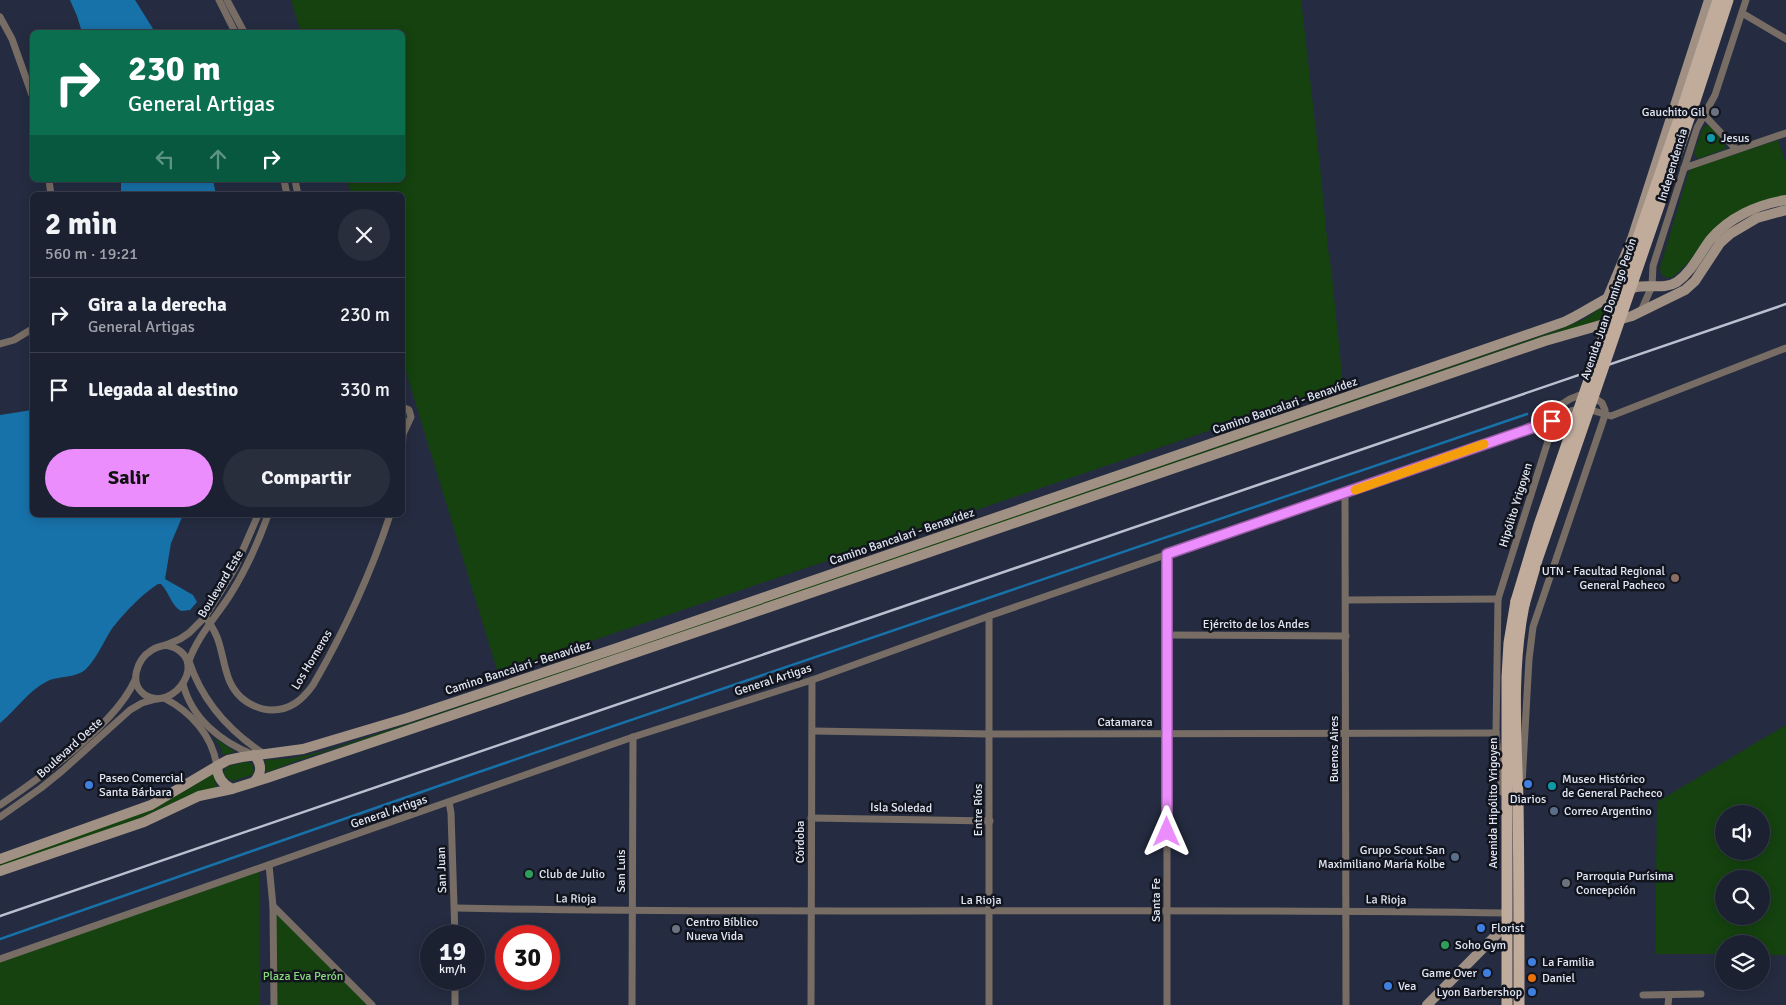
<!DOCTYPE html>
<html lang="es">
<meta charset="utf-8">
<style>
:root{--surface:#1c2131;--page:#292e3d;--text:#f1f3f6;--muted:#a0a3ab;--line:#3a3e4d;--accent:#eb8dfc}
body{margin:0;font-family:Signika,sans-serif;background:var(--page);color:var(--text);height:100vh;display:flex;flex-direction:column;font-size:19px;white-space:nowrap}
*{box-sizing:border-box;margin:0}
p{font-size:16px;color:var(--muted)}
.icon{flex:none;width:28px;height:28px;fill:none;stroke:currentColor;stroke-width:2;stroke-linecap:round;stroke-linejoin:round}
.map{position:relative;flex:1;overflow:hidden}
.panel{position:absolute;left:30px;top:192px;width:375px;height:325px;display:flex;flex-direction:column;background:var(--surface);border-radius:8px;box-shadow:0 2px 12px #0003,0 0 0 1px var(--line)}
.panel>*{flex:none}
.guide{position:absolute;left:30px;top:30px;width:375px;height:152px;border-radius:8px;box-shadow:0 2px 12px #0003,0 0 0 1px var(--line);background:#0b6e4f;color:#fff;overflow:hidden}
.fabs{position:absolute;left:1715px;top:805px;display:grid;gap:10px}
.fabs a{display:grid;place-items:center;width:55px;height:55px;border-radius:50%;background:var(--surface);box-shadow:0 2px 12px #0003,0 0 0 1px var(--line);font-size:25px}
.speed{position:absolute;left:420px;top:925px;display:flex;gap:10px;font-size:25px;font-weight:700;text-align:center}
.speed>*{display:grid;place-content:center;width:65px;height:65px;border-radius:50%;background:var(--surface);box-shadow:0 2px 12px #0003,0 0 0 1px var(--line);line-height:1}
.speed small{font-size:12px;font-weight:400}
.speed .limit{border:8px solid #d22;background:#fff;color:#111}
.pin{position:absolute;display:grid;place-items:center;width:42px;height:42px;color:#fff;margin:-21px;border:2px solid #fff;border-radius:50%;box-shadow:0 1px 5px #0007}
.me{position:absolute;width:55px;margin:-28px;rotate:0deg;stroke-linejoin:round;filter:drop-shadow(0 0 4px #0008)}
.turn{display:flex;align-items:center;gap:18px;height:105px;padding:0 15px;font-size:22px}
.turn .icon{width:65px;height:65px;stroke-width:2.5}
.turn b{display:block;font-size:35px;line-height:42px}
.lanes{display:flex;align-items:center;height:48px;padding:0 15px;background:#0003;justify-content:center;gap:25px;direction:ltr}
.lanes .off{opacity:.35}
.round{display:grid;place-items:center;flex:none;width:52px;height:52px;border-radius:26px;background:var(--page)}
.head{display:flex;align-items:center;justify-content:space-between;height:85px;padding:0 15px}
h1{font-size:30px;font-weight:700;line-height:38px}
.primary-button{display:flex;gap:10px;margin-top:auto;padding:10px 15px}
.primary-button a{flex:1;height:58px;border-radius:30px;background:var(--accent);color:#111;font-size:20px;font-weight:700;line-height:58px;text-align:center}
.primary-button a+a{background:var(--page);color:var(--text)}
ul{padding:0;list-style:none}
li{display:flex;align-items:center;gap:15px;height:75px;padding:0 15px;border-top:1px solid var(--line)}
li div{flex:1}
li b{display:block;font-size:19px}
li em{font-style:normal}
.map>svg:first-child{display:block}
</style>
<div class="map">
<svg width="1786" height="1005" viewBox="0 0 1786 1005">
<rect width="100%" height="100%" fill="#252c41"/>
<g fill="#15420f" fill-rule="evenodd">
<path d="M291,0H1301L1320,166L1328,249L1331,267L1343,385L498,673L403,362L402,195H351L347,180H402V32H301Z"/>
<path d="M1707,125L1711,127L1725,143V149L1698,159L1694,153L1703,128Z"/>
<path d="M1778,140L1786,164V196L1777,197L1700,246L1689,262L1673,277L1668,278L1663,276L1661,273L1660,268L1689,171L1696,167Z"/>
<path d="M1600,308L1605,309L1608,317L1607,321L1591,323L1556,333L421,722L296,761L268,772L265,770V760L294,758L324,751L420,720L1555,331L1587,318Z"/>
<path d="M1786,725V955H1761V944H1724V954H1655L1657,802ZM1724,814H1761V851H1724ZM1724,879H1761V916H1724Z"/>
<path d="M215,739H216L235,752L223,755L221,748Z"/>
<path d="M245,762C253,762 256,769 252,775L232,781L225,777L224,772L226,767Z"/>
<path d="M213,774L217,787L188,796L136,820L0,867V864L157,807Z"/>
<path d="M259,865L260,1005H0V960Z"/>
<path d="M273,906L372,1005H274Z"/>
</g>
<g fill="#1872aa">
<path d="M70,0H135L155,32H82L77,16Z"/>
<path d="M121,180H213L216,195H121Z"/>
<path d="M32,410V515H183L171,543L165,579L193,595L197,602L190,610L181,611C171,605 169,592 161,584H158C142,594 122,615 111,630C103,643 96,659 86,669C75,679 58,675 46,682C27,692 16,710 0,723V415Z"/>
</g>
<g fill="none" stroke-linecap="round" stroke-linejoin="round">
<path stroke="#1872aa" stroke-width="2.5" d="M0,939L473,774L1527,414"/>
<g stroke="#776d65" stroke-width="7">
<path d="M219,0L235,32"/>
<path d="M227,0L244,32"/>
<path d="M1742,13L1786,39"/>
<path d="M0,17L12,39L32,95"/>
<path d="M1704,115L1736,149"/>
<path d="M1684,168L1786,133"/>
<path d="M49,180L51,195"/>
<path d="M284,180L287,195"/>
<path d="M295,180L298,195"/>
<path d="M1641,311L1652,286L1653,266L1697,128L1715,95L1746,0"/>
<path d="M0,344L14,340L32,329"/>
<path d="M402,407L409,410L411,417L403,434"/>
<path d="M402,454L403,434"/>
<path d="M1345,493L1346,1005"/>
<path d="M1346,600L1498,599"/>
<path d="M989,616V1005"/>
<path d="M205,617C210,623 214,630 217,637C226,660 223,686 247,702C255,707 263,710 272,710C291,710 303,699 313,685C345,630 370,576 390,515"/>
<path d="M1167,635L1346,636"/>
<path d="M166,645C214,656 173,714 145,695C128,683 137,659 152,650C156,647 161,646 166,645Z"/>
<path d="M166,645L180,639L189,633L205,617L235,568L258,515"/>
<path d="M183,684C192,719 221,742 254,755"/>
<path d="M164,698C191,712 212,735 217,766"/>
<path d="M813,731L989,734L1496,733"/>
<path d="M264,754C229,731 202,701 189,661C197,637 216,617 230,595C245,571 258,543 268,515"/>
<path d="M1502,792L1496,733L1498,599L1548,441L1555,412L1559,406L1570,399L1580,395H1590L1602,403L1605,410V415L1533,627L1529,659L1522,784"/>
<path d="M449,802L451,813L455,936"/>
<path d="M0,805C40,778 116,724 135,680"/>
<path d="M0,817L41,788L62,771L130,710L142,703L156,699"/>
<path d="M811,818L990,821"/>
<path d="M269,865L273,906L274,1005"/>
<path d="M273,906L372,1005"/>
<path d="M455,908C806,915 1156,907 1507,913"/>
<path d="M0,959L633,737L812,680L989,616L1552,421L1571,411L1584,408L1611,416L1786,348"/>
<path d="M1643,995L1701,994"/>
<path d="M455,1005V979"/>
<path d="M632,1005L633,737"/>
<path d="M811,1005L812,680"/>
<path d="M1167,1005V554"/>
<path d="M1668,1005L1669,995"/>
</g>
<g stroke="#a09184" stroke-width="10">
<path d="M1609,300L1608,297L1632,239L1709,0"/>
<path d="M254,755C262,764 262,772 255,781"/>
<path d="M217,766C217,777 222,784 232,789"/>
<path d="M0,859L151,805L217,766L228,760L242,757L303,749L407,718L617,648L1564,322C1589,311 1609,293 1636,287C1650,284 1664,290 1677,282C1692,271 1699,255 1710,240C1728,218 1758,204 1786,200"/>
<path d="M0,871L144,822L199,796L232,789L267,778L726,622L1545,341L1632,316L1685,290L1695,281L1720,243L1730,234L1757,218L1786,210"/>
<path d="M1427,1005L1507,924"/>
</g>
<g stroke="#c1ac9c" stroke-width="11">
<path d="M1693,107L1728,0"/>
<path d="M1679,119L1718,0"/>
<path d="M1507,1005V677L1509,643L1516,601"/>
<path d="M1519,1005C1519,936 1519,868 1518,799C1516,734 1511,669 1524,605"/>
</g>
<path stroke="#bac0cf" stroke-width="2.5" d="M0,916L1786,304"/>
<g stroke="#c1ac9c" stroke-width="11">
<path d="M1516,601L1539,525L1679,119"/>
<path d="M1524,605L1537,560L1693,107"/>
</g>
</g>
<g fill="none" stroke-linecap="round" stroke-linejoin="round">
<defs>
<path id="route" d="M1167,832V554L1552,421"/>
</defs>
<use href="#route" stroke="#995ca4" stroke-width="12"/>
<use href="#route" stroke="#eb8dfc" stroke-width="9"/>
<path stroke="#f59e0b" stroke-width="9" d="M1355,490L1484,444"/>
</g>
<g fill="#6b7280" stroke="#12151e" stroke-width="2">
<circle cx="1715" cy="112" r="5"/>
<circle cx="1566" cy="883" r="5"/>
<circle cx="676" cy="929" r="5"/>
</g>
<g fill="#0f9aa8" stroke="#12151e" stroke-width="2">
<circle cx="1711" cy="138" r="5"/>
<circle cx="1552" cy="786" r="5"/>
</g>
<circle fill="#8d6e63" stroke="#12151e" stroke-width="2" cx="1675" cy="578" r="5"/>
<g fill="#3f7fe0" stroke="#12151e" stroke-width="2">
<circle cx="1528" cy="784" r="5"/>
<circle cx="89" cy="785" r="5"/>
<circle cx="1481" cy="928" r="5"/>
<circle cx="1532" cy="962" r="5"/>
<circle cx="1487" cy="973" r="5"/>
<circle cx="1388" cy="986" r="5"/>
<circle cx="1532" cy="992" r="5"/>
</g>
<g fill="#5c6f8a" stroke="#12151e" stroke-width="2">
<circle cx="1554" cy="811" r="5"/>
<circle cx="1455" cy="857" r="5"/>
</g>
<g fill="#2e9e5b" stroke="#12151e" stroke-width="2">
<circle cx="529" cy="874" r="5"/>
<circle cx="1445" cy="945" r="5"/>
</g>
<circle fill="#e8710a" stroke="#12151e" stroke-width="2" cx="1532" cy="978" r="5"/>
<g text-anchor="middle" dominant-baseline="central" stroke-width="5" stroke-linejoin="round" paint-order="stroke">
<g font-size="12" fill="#e2e7f5" stroke="#12151e" text-anchor="start">
<text x="1705" y="112" text-anchor="end">Gauchito Gil</text>
<text x="1721" y="138">Jesus</text>
<text x="1665" y="571" text-anchor="end">UTN - Facultad Regional<tspan x="1665" dy="14">General Pacheco</tspan></text>
<text x="99" y="778">Paseo Comercial<tspan x="99" dy="14">Santa Bárbara</tspan></text>
<text x="1562" y="779">Museo Histórico<tspan x="1562" dy="14">de General Pacheco</tspan></text>
<text x="1528" y="799" text-anchor="middle">Diarios</text>
<text x="1564" y="811">Correo Argentino</text>
<text x="1445" y="850" text-anchor="end">Grupo Scout San<tspan x="1445" dy="14">Maximiliano María Kolbe</tspan></text>
<text x="539" y="874">Club de Julio</text>
<text x="1576" y="876">Parroquia Purísima<tspan x="1576" dy="14">Concepción</tspan></text>
<text x="686" y="922">Centro Bíblico<tspan x="686" dy="14">Nueva Vida</tspan></text>
<text x="1491" y="928">Florist</text>
<text x="1455" y="945">Soho Gym</text>
<text x="1542" y="962">La Familia</text>
<text x="1477" y="973" text-anchor="end">Game Over</text>
<text x="1542" y="978">Daniel</text>
<text x="1398" y="986">Vea</text>
<text x="1522" y="992" text-anchor="end">Lyon Barbershop</text>
</g>
<g font-size="12" fill="#e2e7f5" stroke="#12151e">
<text transform="translate(1673 165) rotate(-73)">Independencia</text>
<text transform="translate(1609 309) rotate(-71)">Avenida Juan Domingo Perón</text>
<text transform="translate(1285 406) rotate(-19)">Camino Bancalari - Benavídez</text>
<text transform="translate(1516 505) rotate(-73)">Hipólito Yrigoyen</text>
<text transform="translate(902 537) rotate(-19)">Camino Bancalari - Benavídez</text>
<text transform="translate(221 584) rotate(-59)">Boulevard Este</text>
<text x="1256" y="624">Ejército de los Andes</text>
<text transform="translate(312 660) rotate(-59)">Los Horneros</text>
<text transform="translate(518 668) rotate(-18)">Camino Bancalari - Benavídez</text>
<text transform="translate(773 680) rotate(-18)">General Artigas</text>
<text x="1125" y="722">Catamarca</text>
<text transform="translate(70 748) rotate(-42)">Boulevard Oeste</text>
<text transform="translate(1334 749) rotate(-90)">Buenos Aires</text>
<text transform="translate(1493 803) rotate(-90)">Avenida Hipólito Yrigoyen</text>
<text transform="translate(901 808) rotate(1)">Isla Soledad</text>
<text transform="translate(978 810) rotate(-90)">Entre Ríos</text>
<text transform="translate(389 812) rotate(-19)">General Artigas</text>
<text transform="translate(800 842) rotate(-90)">Córdoba</text>
<text transform="translate(442 870) rotate(-92)">San Juan</text>
<text transform="translate(621 871) rotate(-90)">San Luis</text>
<text transform="translate(576 899) rotate(1)">La Rioja</text>
<text x="981" y="900">La Rioja</text>
<text transform="translate(1156 900) rotate(-90)">Santa Fe</text>
<text transform="translate(1386 900) rotate(1)">La Rioja</text>
</g>
<g font-size="12" fill="#88d87d" stroke="#12151e">
<text x="303" y="976">Plaza Eva Perón</text>
</g>
</g>
</svg>
<div class="fabs">
<a><svg class="icon" aria-label="sound" viewBox="0 0 24 24"><path d="M4 9h4l5-4v14l-5-4H4zM17 9q2 3 0 6"/></svg></a>
<a><svg class="icon" aria-label="search" viewBox="0 0 24 24"><circle cx="10" cy="10" r="6"/><path d="M15 15l6 6"/></svg></a>
<a><svg class="icon" aria-label="layers" viewBox="0 0 24 24"><path d="M12 4l9 5-9 5-9-5zM3 14l9 5 9-5"/></svg></a>
</div>
<div class="speed"><div>19<small>km/h</small></div><div class="limit">30</div></div>
<div class="pin" style="left:1552px;top:421px;background:#d93025"><svg class="icon" aria-label="arrive" viewBox="0 0 24 24"><path d="M6 21V4h12l-3 4 3 4H6"/></svg></div>
<svg class="me" style="left:1167px;top:832px" viewBox="-20 -20 40 40"><path d="M0-17L14 15 0 8-14 15z" fill="#eb8dfc" stroke="#fff" stroke-width="4"/></svg>
<div class="guide">
<div class="turn"><svg class="icon" aria-label="right" viewBox="0 0 24 24"><path d="M7 20v-9h11M14 6l5 5-5 5"/></svg><div><b>230 m</b>General Artigas</div></div>
<div class="lanes"><svg class="icon off" aria-label="left" viewBox="0 0 24 24"><path d="M17 20v-9H6M10 6l-5 5 5 5"/></svg><svg class="icon off" aria-label="ahead" viewBox="0 0 24 24"><path d="M12 20V5M6 11l6-6 6 6"/></svg><svg class="icon" aria-label="right" viewBox="0 0 24 24"><path d="M7 20v-9h11M14 6l5 5-5 5"/></svg></div>
</div>
<section class="panel">
<div class="head"><div><h1>2 min</h1><p>560 m · 19:21</p></div><a class="round"><svg class="icon" aria-label="close" viewBox="0 0 24 24"><path d="M6 6l12 12M18 6L6 18"/></svg></a></div>
<ul>
<li><svg class="icon" aria-label="right" viewBox="0 0 24 24"><path d="M7 20v-9h11M14 6l5 5-5 5"/></svg><div><b>Gira a la derecha</b><p>General Artigas</p></div><em>230 m</em></li>
<li><svg class="icon" aria-label="arrive" viewBox="0 0 24 24"><path d="M6 21V4h12l-3 4 3 4H6"/></svg><div><b>Llegada al destino</b></div><em>330 m</em></li>
</ul>
<div class="primary-button"><a>Salir</a><a>Compartir</a></div>
</section>
</div>
